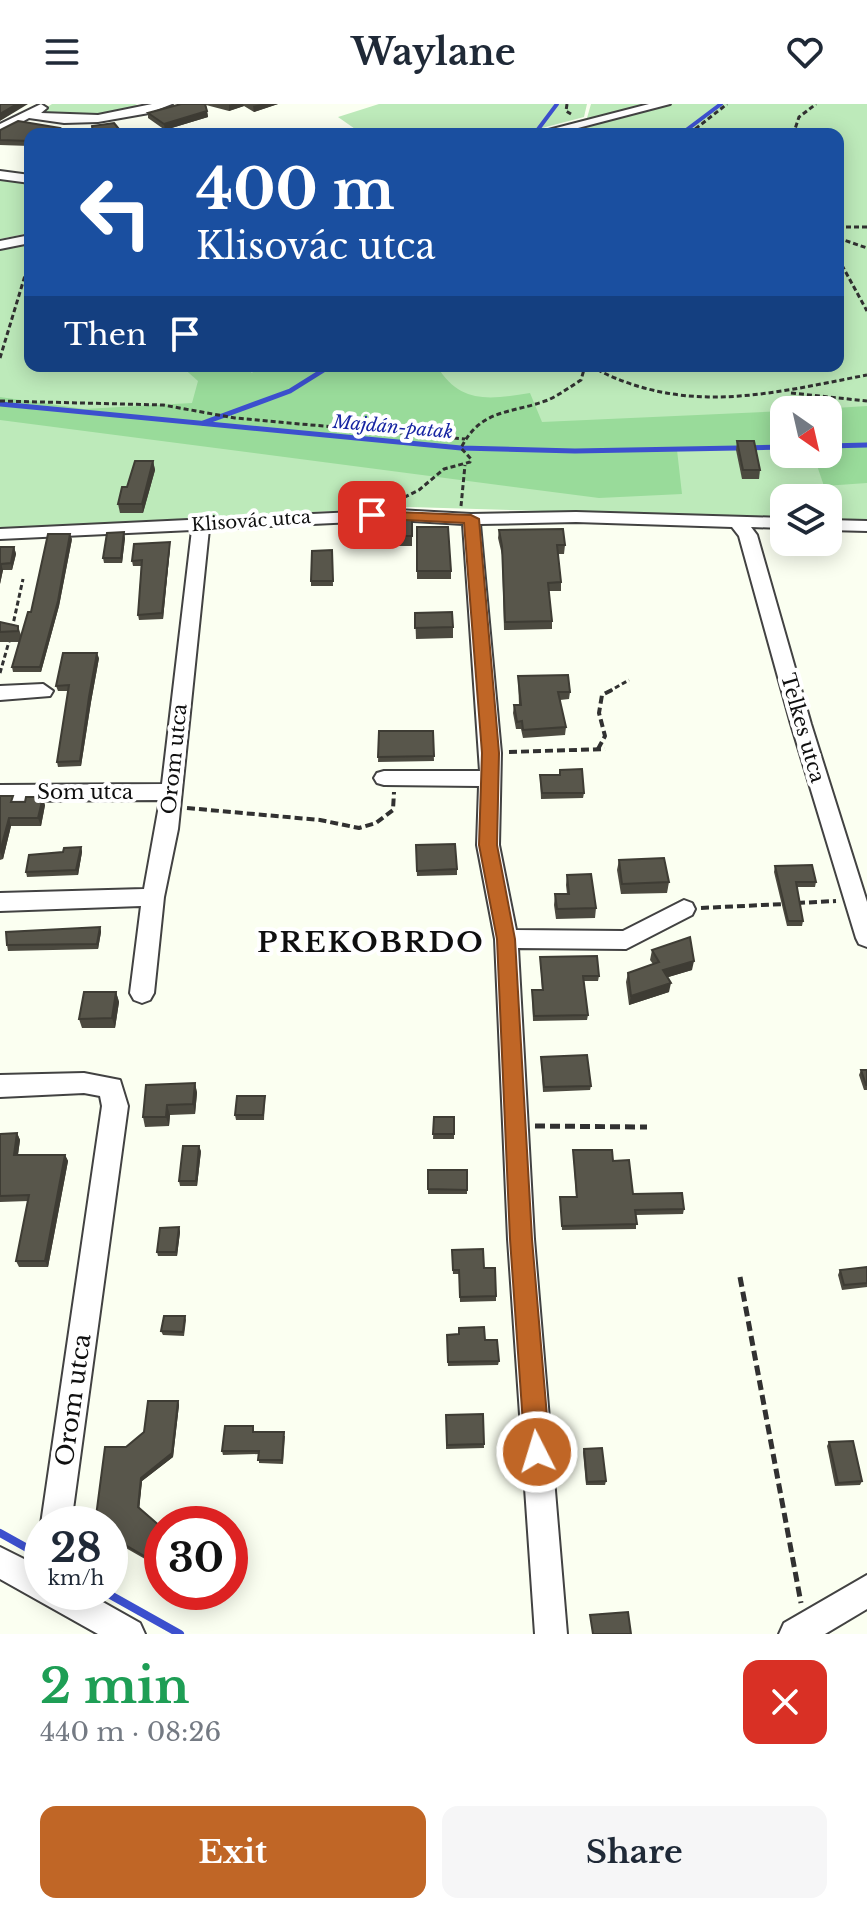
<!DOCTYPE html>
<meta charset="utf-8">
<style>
:root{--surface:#fff;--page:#f6f6f7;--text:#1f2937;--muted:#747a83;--accent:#c06626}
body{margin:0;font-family:"Libre Baskerville",serif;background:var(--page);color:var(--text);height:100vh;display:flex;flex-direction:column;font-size:30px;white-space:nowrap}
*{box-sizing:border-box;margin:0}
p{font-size:26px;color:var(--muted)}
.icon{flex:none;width:44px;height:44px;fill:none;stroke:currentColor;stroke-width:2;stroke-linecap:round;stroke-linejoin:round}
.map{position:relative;height:1530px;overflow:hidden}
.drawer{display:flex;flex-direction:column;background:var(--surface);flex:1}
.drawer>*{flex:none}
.hud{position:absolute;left:24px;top:24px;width:820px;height:244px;border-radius:16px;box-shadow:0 4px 20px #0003;background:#1a4fa0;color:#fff;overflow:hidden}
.needle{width:52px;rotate:146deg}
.tools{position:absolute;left:770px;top:292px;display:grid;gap:16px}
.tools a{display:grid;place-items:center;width:72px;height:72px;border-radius:16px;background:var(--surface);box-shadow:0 4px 20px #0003;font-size:40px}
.speed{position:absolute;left:24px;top:1402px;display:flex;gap:16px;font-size:40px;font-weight:700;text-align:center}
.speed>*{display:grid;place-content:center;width:104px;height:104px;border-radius:50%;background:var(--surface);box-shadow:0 4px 20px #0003;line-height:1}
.speed small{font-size:20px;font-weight:400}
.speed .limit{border:12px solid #d22;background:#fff;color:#111}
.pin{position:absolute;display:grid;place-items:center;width:68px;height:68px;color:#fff;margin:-34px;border-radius:16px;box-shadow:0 4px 12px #0006}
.me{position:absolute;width:88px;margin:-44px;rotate:355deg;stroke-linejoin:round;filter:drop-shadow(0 0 6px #0008)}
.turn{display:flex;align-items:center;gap:28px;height:168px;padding:0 40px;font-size:36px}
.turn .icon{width:104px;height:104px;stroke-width:2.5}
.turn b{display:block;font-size:56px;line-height:68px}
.then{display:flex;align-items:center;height:76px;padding:0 40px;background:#0003;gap:16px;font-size:30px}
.round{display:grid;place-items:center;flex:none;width:84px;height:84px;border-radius:16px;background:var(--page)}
.head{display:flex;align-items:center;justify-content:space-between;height:136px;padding:0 40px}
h1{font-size:48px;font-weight:700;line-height:60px;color:#1e9e55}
.button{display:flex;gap:16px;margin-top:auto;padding:16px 40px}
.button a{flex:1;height:92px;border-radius:16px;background:var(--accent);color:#fff;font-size:32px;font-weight:700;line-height:92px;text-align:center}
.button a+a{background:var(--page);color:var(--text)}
header{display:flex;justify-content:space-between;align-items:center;height:104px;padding:0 40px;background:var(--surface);font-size:36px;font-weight:700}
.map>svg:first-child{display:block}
</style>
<header><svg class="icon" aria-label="menu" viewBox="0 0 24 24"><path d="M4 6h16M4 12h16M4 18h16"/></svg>Waylane<svg class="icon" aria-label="heart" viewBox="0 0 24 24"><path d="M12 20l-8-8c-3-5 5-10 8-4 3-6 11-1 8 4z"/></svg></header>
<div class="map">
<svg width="867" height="1530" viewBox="0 0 867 1530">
<rect width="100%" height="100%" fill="#fbfff1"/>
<g fill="#bdeaba" fill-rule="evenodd">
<path d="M52,0H135L142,3L97,13L38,9Z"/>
<path d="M379,0H587L584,13L519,30H350L358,27L338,13Z"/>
<path d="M591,0H867V415H828V394H784V414L410,403L0,424V141L30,135V262H838V30H532L587,14ZM784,306H828V350H784Z"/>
<path d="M0,74L30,78V129L0,135Z"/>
</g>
<g fill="#99db9a">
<path d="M181,262H243L252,269L258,262H437C460,301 491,295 530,289L542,318L784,307V344L677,346L682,390L599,394L0,316V293L84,305L192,299L198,277Z"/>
<path d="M867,302V379L824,382L813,350H828V306H803Z"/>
</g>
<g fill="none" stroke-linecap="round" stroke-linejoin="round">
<g stroke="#3c50ce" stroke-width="4">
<path d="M536,28L557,0"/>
<path d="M681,30L721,0"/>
</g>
<g stroke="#3c50ce" stroke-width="5">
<path d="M0,300L461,344L575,347L784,343"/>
<path d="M203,319L290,287L330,262"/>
<path d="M828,342L867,341"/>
</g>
<g stroke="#3c50ce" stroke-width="8">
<path d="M0,1429L27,1444"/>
<path d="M105,1488L180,1530"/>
</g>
<defs>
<g id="minor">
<path d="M152,0H172L149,9L98,18L64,19L29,14L0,30V20L41,0L47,4L41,9L98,11Z"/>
<path d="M649,0H670L555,30H533Z"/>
<path d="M0,67L30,71V79L0,75Z"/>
<path d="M30,131V139L0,145V137Z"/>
<path d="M397,406L471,410L576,408L784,414V424L751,423L757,431L811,620L867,798V843L859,840L856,834L791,620L739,432L732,423L576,418L480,420L501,649L499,741L516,826L623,827L684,796L692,799L695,805L692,811L626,845L518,844L534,1135L567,1530H535L508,1135L495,835L477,741L479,682L384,681L377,679L374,674L377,669L384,667H480L463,420L397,416L209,425L178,725L164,793L154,889L150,896L142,899L134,896L130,889L141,802L0,807V789L144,785L160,696L0,697V681L162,680L192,426L0,435V425Z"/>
<path d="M828,416L867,417V427L828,426Z"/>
<path d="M43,580L53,587L50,592L0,596V582Z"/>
<path d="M84,969L120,976L128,1002L71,1420H42V1423L41,1420L102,1002L100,992L84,989L0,993V971Z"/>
<path d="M0,1443L42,1464V1488H85L140,1519L145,1530H98L0,1475Z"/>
<path d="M867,1471V1505L825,1530H779L784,1519Z"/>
</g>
</defs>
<use href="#minor" stroke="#424242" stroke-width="4"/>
<g stroke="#313131" stroke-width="3" stroke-dasharray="5 3" stroke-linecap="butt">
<path d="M567,0L566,7L571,10"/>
<path d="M689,30L727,0"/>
<path d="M799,30L795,25L799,13L816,0"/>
<path d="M838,123H867"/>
<path d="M838,134L867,144"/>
<path d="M838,154L867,207"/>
<path d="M0,254L30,155"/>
<path d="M590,262C684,313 768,290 867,271"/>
<path d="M791,289L867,297"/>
<path d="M0,297L163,301L235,314L465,335"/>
<path d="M397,397L419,386L444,365L470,358L471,355L461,344C481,304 511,310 548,296C559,291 570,283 581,276L585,262"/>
<path d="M461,402L465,361"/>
<path d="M12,525L23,475"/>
<path d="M0,569L10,534"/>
<path d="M608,588L629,576"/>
</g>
<g stroke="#313131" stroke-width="4" stroke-dasharray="8 4" stroke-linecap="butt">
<path d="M598,645L605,632L599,609L602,591L612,586"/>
<path d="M509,648L605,645"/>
<path d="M187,704L320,716L359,724L376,719L393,706L394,688"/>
<path d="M797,799L836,797"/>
<path d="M701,804L784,800"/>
</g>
<g stroke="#313131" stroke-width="5" stroke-dasharray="10 5" stroke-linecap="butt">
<path d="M535,1022L647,1023"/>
<path d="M740,1173L801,1499"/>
</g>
<use href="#minor" fill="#fff" fill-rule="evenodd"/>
</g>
<g fill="#4c4a40">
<path d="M180,0H278L254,8L244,2L229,7L206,1L208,13L165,26L148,14V9Z"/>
<path d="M60,24L62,29L30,30V42L0,41V26Z"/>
<path d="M737,337L760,366L759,375H742L736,346Z"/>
<path d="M153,357L155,366L143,409H120L118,400L127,383Z"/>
<rect x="388" y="415" width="24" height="27"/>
<path d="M417,423L451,467V475H417Z"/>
<path d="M499,426L565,441L564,450H558L561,478V487H549L552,517V525L504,526L502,451L498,434Z"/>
<path d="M125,434L122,459H104L103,454Z"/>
<path d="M72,435L59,502L41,568H13L12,563L19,538H0V518L18,522L21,531L31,508Z"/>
<path d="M170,438V444L163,515L139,516L138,511L141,462H133L132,457Z"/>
<path d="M0,443H14L16,450L12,466H3L0,480Z"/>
<path d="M332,446L333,482H311V477Z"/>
<path d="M415,509L453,523V534L416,535Z"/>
<path d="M99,554L91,598L81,662L58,663L57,658L68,587H58L56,582Z"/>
<path d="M518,572L570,588L569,595L560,596L566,623L565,631L523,634L521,625H516L513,609L514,601H519Z"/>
<path d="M379,627H433L434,657L378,658Z"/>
<path d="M560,666L584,689L583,694L541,695L540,671H560Z"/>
<path d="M0,692L14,698L45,701L41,722H11L3,755L0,756Z"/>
<path d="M416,741L457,765V771L417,772Z"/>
<path d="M81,743L82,748L78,771L27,773L26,768Z"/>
<path d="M619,756L669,778L667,789L621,790L617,766Z"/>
<path d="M775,762L816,778L815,783H797L803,817L802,822H787L774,768Z"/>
<path d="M567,771L596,804L595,814L556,815L554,801L555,790H567L566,781Z"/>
<path d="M100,823L101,828L98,845L8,847L7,841Z"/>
<path d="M652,846L692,866L668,873L669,888L629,901L626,878L628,869L653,860L650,856Z"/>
<path d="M540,853L599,872L598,877H584L588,911L587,916L533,917L532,886H542Z"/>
<path d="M116,888L119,898L115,924H82L79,915Z"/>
<path d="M541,953L591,982L590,986L543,988Z"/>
<path d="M861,966H867V986H864L859,971Z"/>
<path d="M195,979L197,989L195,1010L170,1011L169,1022L145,1023L143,1013Z"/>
<path d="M265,992L264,1016H236L235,1011Z"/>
<path d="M434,1013H454V1035H433Z"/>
<path d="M17,1029L20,1036L18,1051H65L68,1057L48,1163H19L16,1157L28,1097L0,1098V1030Z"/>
<path d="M573,1046L613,1057L633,1090L684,1105L683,1110L636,1111V1125L562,1126L560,1093H576Z"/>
<path d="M201,1047L197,1082H180L179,1077Z"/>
<rect x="428" y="1066" width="39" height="24"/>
<path d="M179,1123L180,1128L177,1152H158L157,1148Z"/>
<path d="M452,1146L496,1192V1197L460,1198L459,1170H453Z"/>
<path d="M867,1163V1183L842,1186L838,1171L840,1166Z"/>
<path d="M185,1212L186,1216L184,1232L163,1231L161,1227Z"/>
<path d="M447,1231L485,1236L499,1257L498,1261L448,1262Z"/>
<path d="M178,1297L179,1301L173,1353L142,1377L139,1405L162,1424L159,1463L110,1435V1420L126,1343L144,1328Z"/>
<path d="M483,1310L484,1344L446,1345V1311Z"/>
<path d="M253,1322L254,1328L285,1332L283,1360L259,1359V1350L223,1351L222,1347Z"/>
<path d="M829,1338L862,1377L860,1381L835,1382L827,1342Z"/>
<path d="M584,1345L606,1377L605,1381H586L583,1348Z"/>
</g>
<g fill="#3e3c34">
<path d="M17,0H28L0,17V10Z"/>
<path d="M232,0H243L244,2L229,7V1Z"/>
<path d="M261,0H278L254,8L253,2Z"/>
<path d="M207,7L208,13L165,26L164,20Z"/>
<path d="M153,357L155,366L143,409L142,400Z"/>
<path d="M124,428L125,434L122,459L121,454Z"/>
<path d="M70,430L72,435L59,502L41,568L40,563Z"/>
<path d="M170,438V444L163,515L162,509Z"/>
<path d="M14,443L16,450L12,466L11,459Z"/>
<path d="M1,460L3,466L0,480V464Z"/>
<path d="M97,549L99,554L91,598L81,662L80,657L89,593Z"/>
<path d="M43,693L45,701L41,722L38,714Z"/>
<path d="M9,714L11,722L3,755L0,748Z"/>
<path d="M81,743L82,748L78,771L76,766Z"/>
<path d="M100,823L101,828L98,845L97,840Z"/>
<path d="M694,857L692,866L662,875L663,866Z"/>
<path d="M671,879L669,888L629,901L631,892Z"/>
<path d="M116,888L119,898L115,924L112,914Z"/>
<path d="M195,979L197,989L195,1010L193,1000Z"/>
<path d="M167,1001L170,1011L169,1022L166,1013Z"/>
<path d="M17,1029L20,1036L17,1057L14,1051Z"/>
<path d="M199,1042L201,1047L197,1082L196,1077Z"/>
<path d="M65,1051L68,1057L48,1163L45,1157Z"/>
<path d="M179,1123L180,1128L177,1152L176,1148Z"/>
<path d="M178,1297L179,1301L173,1353L142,1377L139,1407L138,1403L141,1374Z"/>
<path d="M161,1423L162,1434L159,1463L158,1460Z"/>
</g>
<g fill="#58564b" stroke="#3e3c34" stroke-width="2">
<path d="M0,0H17L0,10Z"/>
<path d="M181,0H205L207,7L164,20L148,9Z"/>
<path d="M18,17L60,24L56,30H30V37L0,36V26Z"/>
<path d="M114,19L123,30H93L92,22Z"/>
<path d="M737,337H754L760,366H743Z"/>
<path d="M135,357H153L142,400H118L122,383H127Z"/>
<rect x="388" y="415" width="24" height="17"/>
<path d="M417,423H448L451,467H417Z"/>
<path d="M563,425L565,441H557L561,478L548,479L552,517L505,518L502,442L499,426Z"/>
<path d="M124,428L121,454H103L107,429Z"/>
<path d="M48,430H70L58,497L40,563H12L28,508H31Z"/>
<path d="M170,438L162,509L138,511L142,456L132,457L134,440Z"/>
<path d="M0,443H14L11,459L1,460L0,464Z"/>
<path d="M332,446L333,477H311L312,447Z"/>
<path d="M452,508L453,523L415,524V509Z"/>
<path d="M0,518L18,522V527L0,528Z"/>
<path d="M63,549H97L89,593L80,657L57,658L69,581L56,582Z"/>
<path d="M568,571L570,588H558L566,623L523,626L522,617L517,618L514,601H521L518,572Z"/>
<path d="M379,627H433L434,652L378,653Z"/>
<path d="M582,665L584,689H542L540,671H560V666Z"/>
<path d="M0,692H13L11,698H25L26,693H43L38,714H9L0,748Z"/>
<path d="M455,740L457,765L417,767L416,741Z"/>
<path d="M81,743L76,766L26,768L29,751L63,748L64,744Z"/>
<path d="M664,754L669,778L622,780L619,756Z"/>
<path d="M812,761L816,778H796L803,817H788L775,762Z"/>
<path d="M591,770L596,804L557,805L555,790H569L567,771Z"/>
<path d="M100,823L97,840L7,841L6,828Z"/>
<path d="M690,833L694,857L663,866L671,879L631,892L628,869L659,858L652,846Z"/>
<path d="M597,852L599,872H583L588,911L534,912L532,886H543L540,853Z"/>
<path d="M84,888H116L112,914L79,915Z"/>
<path d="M587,951L591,982L544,983L541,953Z"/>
<path d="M861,966H867V981H866Z"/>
<path d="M195,979L193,1000L167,1001L166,1013H143L146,981Z"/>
<path d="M237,992H265L263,1011H235Z"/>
<path d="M434,1013H454V1030H433Z"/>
<path d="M17,1029L14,1051H65L45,1157H16L29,1091L0,1092V1030Z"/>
<path d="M183,1042H199L196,1077H179Z"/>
<path d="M573,1046H612L613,1057L629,1056L633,1090L682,1089L684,1105L635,1106L637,1120L562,1122L560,1093H577Z"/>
<path d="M428,1066H467V1086L428,1085Z"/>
<path d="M179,1123L176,1148H157L160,1124Z"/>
<path d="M483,1145L484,1164H495L496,1192L460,1193L459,1166H453L452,1146Z"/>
<path d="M867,1163V1179L844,1181L840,1166Z"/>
<path d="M164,1212H185L183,1228L161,1227Z"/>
<path d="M484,1223L485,1236H497L499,1257L448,1258L447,1231L459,1230V1224Z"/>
<path d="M148,1297H178L172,1349L141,1374L138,1403L161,1423L158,1460L110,1432V1420H95L105,1343H126L144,1328Z"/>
<path d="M483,1310L484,1340L447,1341L446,1311Z"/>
<path d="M225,1322H253V1328H284L282,1356H258L259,1347H222Z"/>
<path d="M853,1337L862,1377L838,1379L829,1338Z"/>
<path d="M602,1344L606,1377L587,1378L584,1345Z"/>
<path d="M628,1508L631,1530H593L590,1511Z"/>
</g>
<path fill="#c06626" stroke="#7d4219" stroke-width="2" d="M372,407L471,411L479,415L499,649L497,741L515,835L532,1135L550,1348L546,1356L537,1360L529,1356L525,1348L510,1135L497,835L479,741L482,649L464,419L367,414L365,411Z"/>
<g text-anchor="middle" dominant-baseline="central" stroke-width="8" stroke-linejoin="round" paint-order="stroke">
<g font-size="18" font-style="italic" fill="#1725a2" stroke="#fff">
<text transform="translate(393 323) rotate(5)">Majdán-patak</text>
</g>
<g font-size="18" fill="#0f0f0f" stroke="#fff">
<text transform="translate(251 417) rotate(-4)">Klisovác utca</text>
</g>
<g font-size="20" fill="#0f0f0f" stroke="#fff">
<text transform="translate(803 624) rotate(74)">Telkes utca</text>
<text transform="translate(174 655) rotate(-84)">Orom utca</text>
<text x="85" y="688">Som utca</text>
</g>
<g font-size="24" fill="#0f0f0f" stroke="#fff">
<text transform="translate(73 1296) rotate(-82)">Orom utca</text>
</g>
<g font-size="28" font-weight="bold" letter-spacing="2" fill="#0f0f0f" stroke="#fff">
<text x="371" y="838">PREKOBRDO</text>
</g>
</g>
</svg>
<div class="tools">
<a><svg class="needle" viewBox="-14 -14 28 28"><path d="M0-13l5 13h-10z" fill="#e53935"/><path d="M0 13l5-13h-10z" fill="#747a83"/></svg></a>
<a><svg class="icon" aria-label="layers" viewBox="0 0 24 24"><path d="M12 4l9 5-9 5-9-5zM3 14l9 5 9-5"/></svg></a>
</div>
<div class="speed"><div>28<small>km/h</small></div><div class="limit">30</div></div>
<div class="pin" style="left:372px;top:411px;background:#d93025"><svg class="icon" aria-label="arrive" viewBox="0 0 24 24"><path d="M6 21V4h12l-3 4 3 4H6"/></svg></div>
<svg class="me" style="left:537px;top:1348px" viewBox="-20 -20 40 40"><circle r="17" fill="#c06626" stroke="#fff" stroke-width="3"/><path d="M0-11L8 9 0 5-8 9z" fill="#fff"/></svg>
<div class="hud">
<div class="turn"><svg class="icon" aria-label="left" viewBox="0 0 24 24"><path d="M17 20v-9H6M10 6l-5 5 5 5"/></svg><div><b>400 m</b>Klisovác utca</div></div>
<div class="then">Then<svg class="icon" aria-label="arrive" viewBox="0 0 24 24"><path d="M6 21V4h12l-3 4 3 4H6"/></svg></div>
</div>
</div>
<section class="drawer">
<div class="head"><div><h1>2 min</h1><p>440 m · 08:26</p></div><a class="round" style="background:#d93025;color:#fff"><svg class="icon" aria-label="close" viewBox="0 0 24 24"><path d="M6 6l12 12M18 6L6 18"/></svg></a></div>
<div class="button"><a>Exit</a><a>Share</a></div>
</section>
